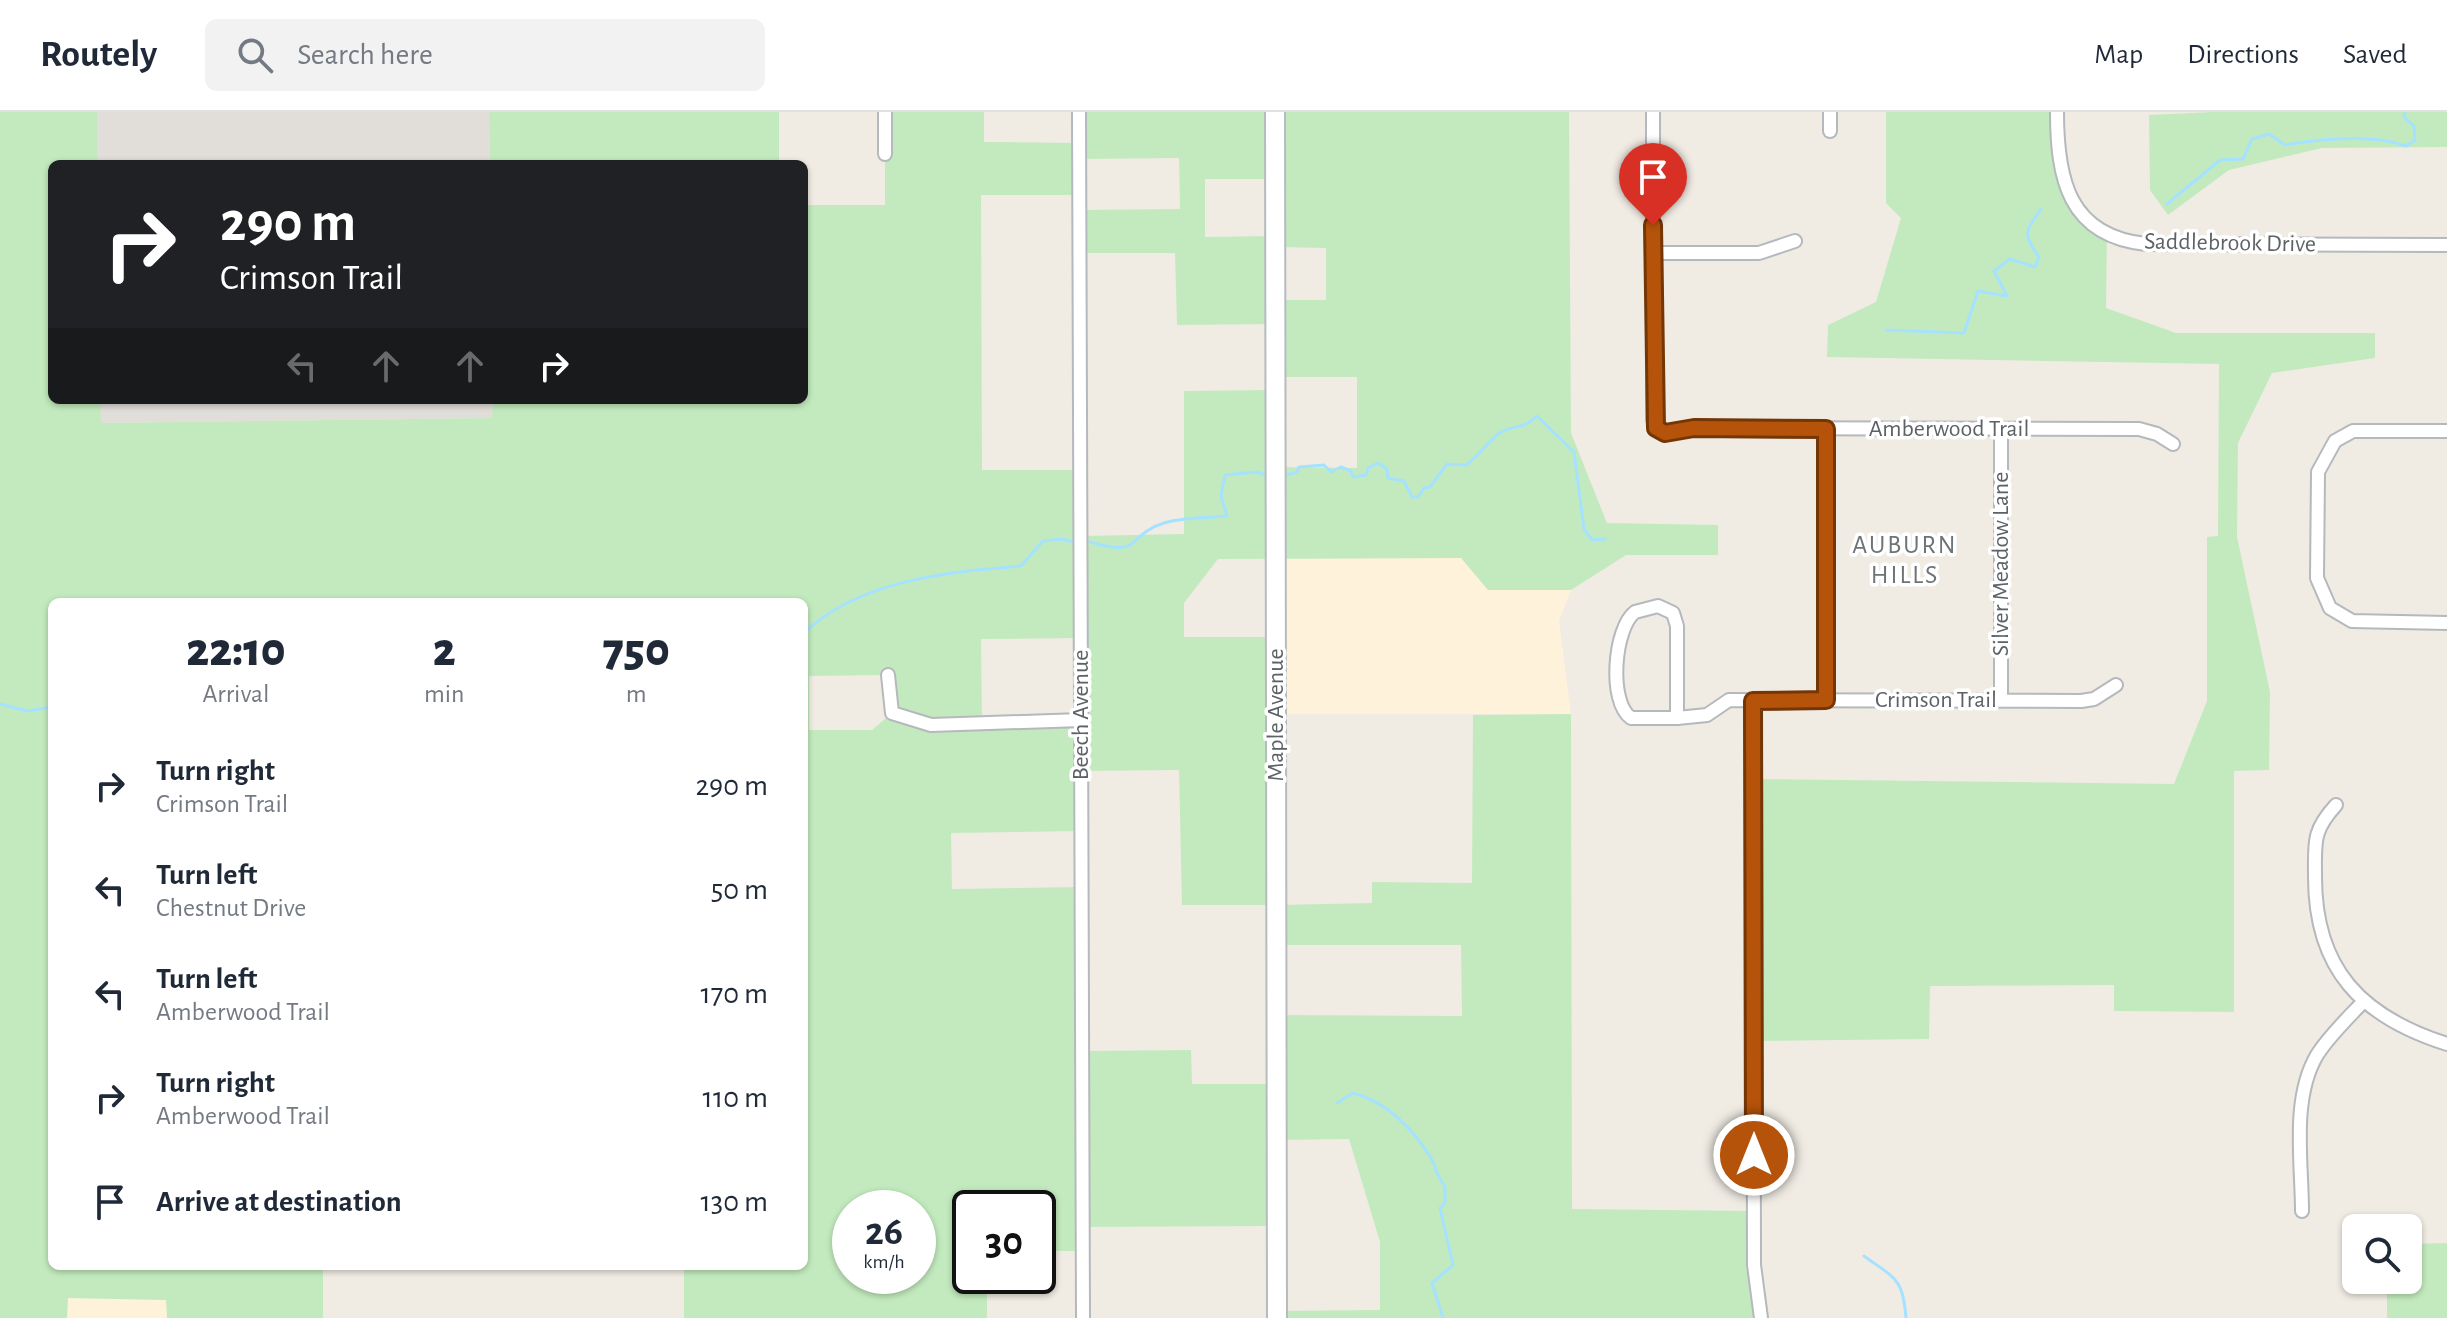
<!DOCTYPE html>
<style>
:root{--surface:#fff;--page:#f2f2f3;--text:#1f2937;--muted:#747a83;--line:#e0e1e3}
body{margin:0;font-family:"Alegreya Sans",sans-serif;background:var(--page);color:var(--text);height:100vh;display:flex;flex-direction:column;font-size:30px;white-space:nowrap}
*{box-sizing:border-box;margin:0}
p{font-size:26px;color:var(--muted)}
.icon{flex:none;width:44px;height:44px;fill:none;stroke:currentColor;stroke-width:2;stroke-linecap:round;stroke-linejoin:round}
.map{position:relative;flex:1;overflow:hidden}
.details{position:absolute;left:48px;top:486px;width:760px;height:672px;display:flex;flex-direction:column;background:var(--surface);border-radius:12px;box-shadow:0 2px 6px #0004}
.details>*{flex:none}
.guide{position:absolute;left:48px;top:48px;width:760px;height:244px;border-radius:12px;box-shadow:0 2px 6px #0004;background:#202124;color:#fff;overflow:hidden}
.fabs{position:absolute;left:2342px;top:1102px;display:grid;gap:16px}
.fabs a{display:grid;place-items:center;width:80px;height:80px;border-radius:12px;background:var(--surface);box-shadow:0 2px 6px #0004;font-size:40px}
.speed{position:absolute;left:832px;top:1078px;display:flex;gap:16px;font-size:40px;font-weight:700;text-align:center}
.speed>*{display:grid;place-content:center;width:104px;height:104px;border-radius:50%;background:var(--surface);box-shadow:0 2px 6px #0004;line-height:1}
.speed small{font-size:20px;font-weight:400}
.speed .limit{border:4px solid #111;border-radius:12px;background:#fff;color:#111}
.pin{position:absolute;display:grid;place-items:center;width:68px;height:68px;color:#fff;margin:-82px -34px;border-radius:50% 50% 50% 0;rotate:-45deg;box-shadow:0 0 8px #0007}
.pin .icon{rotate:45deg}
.me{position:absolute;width:88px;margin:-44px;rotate:0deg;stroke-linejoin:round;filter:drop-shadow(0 0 6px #0008)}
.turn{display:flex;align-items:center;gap:28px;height:168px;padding:0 40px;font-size:36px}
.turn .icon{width:104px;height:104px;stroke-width:2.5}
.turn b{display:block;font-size:56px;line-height:68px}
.lanes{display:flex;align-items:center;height:76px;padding:0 40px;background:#0003;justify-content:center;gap:40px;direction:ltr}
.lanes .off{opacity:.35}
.eta{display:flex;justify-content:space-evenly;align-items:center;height:136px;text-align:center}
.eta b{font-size:48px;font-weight:800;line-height:56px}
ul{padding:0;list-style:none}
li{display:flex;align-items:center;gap:24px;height:104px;padding:0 40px}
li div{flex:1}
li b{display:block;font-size:30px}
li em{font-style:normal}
header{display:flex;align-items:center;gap:48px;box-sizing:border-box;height:112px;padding:0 40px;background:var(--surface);border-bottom:2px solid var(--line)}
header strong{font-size:38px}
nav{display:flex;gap:44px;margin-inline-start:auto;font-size:28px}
.search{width:560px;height:72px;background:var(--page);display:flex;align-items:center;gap:20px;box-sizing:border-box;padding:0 28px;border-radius:12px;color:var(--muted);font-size:30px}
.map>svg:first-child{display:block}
</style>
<header>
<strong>Routely</strong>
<div class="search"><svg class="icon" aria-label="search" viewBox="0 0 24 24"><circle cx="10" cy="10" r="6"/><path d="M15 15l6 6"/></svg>Search here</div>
<nav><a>Map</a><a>Directions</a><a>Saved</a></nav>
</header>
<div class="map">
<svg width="2447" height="1206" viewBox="0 0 2447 1206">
<rect width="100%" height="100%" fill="#f0ece4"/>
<g fill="#fff2da">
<path d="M1461,446L1488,478H1571L1559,509L1571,602H1276V447Z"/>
<path d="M67,1186L167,1188V1206H67Z"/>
</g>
<g fill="#e1ded9">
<path d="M97,0H489L490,52H97Z"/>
<path d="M100,288H493V306L100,311Z"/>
</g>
<g fill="#c3eabe" fill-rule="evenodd">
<path d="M0,0H97V52H52V288H100L101,311L492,306L493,288H804V88L808,93H885V0H984V30L1079,31V0H1569L1571,321L1607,411L1718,413V443H1626L1571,478H1488L1461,446L1218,447L1184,491V525H1276L1277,793L1372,791V770L1472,771L1473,603L1571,602L1572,1097L1754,1099L1761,1206H1277V1199L1380,1198V1130L1349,1027L1277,1028V1114L1083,1115L1082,1139H1038V1096H970V1164H987V1206H684V1154H804V490H52V1018L49,1027L52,1154H323V1206H167L166,1188L68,1186L67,1206H0ZM1179,46L1180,97L1080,98V141H1175L1177,213L1275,212L1276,265H1357V356L1276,355V278L1184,279V422L1081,424L1080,358H982L981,83H1079L1080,47ZM1205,67H1275L1276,124L1205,125ZM1276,135L1326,136V188H1276ZM1080,526L1081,608L982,611L981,527ZM887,563L892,601L872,618H809V564ZM1179,658L1182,793H1276L1277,833H1461L1462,904L1277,903L1276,972H1192L1191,938L1082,939L1081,775L952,777L951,721L1081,719V659ZM850,1096H918V1164H850Z"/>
<path d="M489,0H779V52H490Z"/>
<path d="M1886,0H2057L2067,81L2107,121L2106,196L2176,221H2375V246L2272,261L2238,331L2237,425L2270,580L2269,658L2234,659V900L2114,899V873L1930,874L1929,927L1753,929L1752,667L2174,672L2207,589V425L2218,424L2219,252L1827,245L1828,213L1876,190L1901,106L1886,91Z"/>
<path d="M2213,0H2447V35L2322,36L2229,58L2168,103L2150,78L2149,3Z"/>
<path d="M2447,1131V1206H2387V1168H2408V1132Z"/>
</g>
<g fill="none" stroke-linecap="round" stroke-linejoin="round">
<g stroke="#a5e2ff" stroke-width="3">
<path d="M2167,92L2220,48L2243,47L2252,27L2269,22L2285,33C2321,27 2371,22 2406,34L2415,28L2414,14L2404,5L2405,0"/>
<path d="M1886,218L1964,221L1978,179L2007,184L1994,159L2010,147L2035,155L2039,145C2022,121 2025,120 2041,97"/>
<path d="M1287,363L1297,360L1299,355L1324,353L1331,360L1341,355L1351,359L1353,365L1366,363L1368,356L1378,351L1387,357L1388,366L1404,369L1412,385H1418L1424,376L1430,375L1447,352L1466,353C1478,344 1488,330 1498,322C1511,312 1523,319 1537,304L1574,340L1584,417L1592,428L1605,427"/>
<path d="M1090,430C1145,446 1125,423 1164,411C1184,405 1206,406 1227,404L1221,384L1225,363L1255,360L1268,363"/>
<path d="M804,521C859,468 948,460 1021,454L1043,429L1063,427L1073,430"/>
<path d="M0,592L27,599L52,595"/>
<path d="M1337,991L1353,981C1386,989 1413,1017 1431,1046C1437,1056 1436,1065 1445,1074V1091L1440,1096L1453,1153L1432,1171L1443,1206"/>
<path d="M1864,1144C1894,1166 1903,1165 1906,1206"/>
</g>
<defs>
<g id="street">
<path d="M1079,0L1083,1206"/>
<path d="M1653,0V308L1660,319L1672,321L1694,316L2139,317L2157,322L2173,332"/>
<path d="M1830,0V19"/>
<path d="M2057,0C2057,66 2068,124 2146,132L2447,133"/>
<path d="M885,42V0"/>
<path d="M1653,141H1759L1795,129"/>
<path d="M2001,317V588"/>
<path d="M2447,319H2353L2335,329L2318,360L2317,466L2330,496L2352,509L2447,511"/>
<path d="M1658,494L1673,501L1677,514V606H1631C1608,590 1614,516 1635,500Z"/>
<path d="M888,563L892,601L931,613L1081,608"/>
<path d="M1826,588V317"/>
<path d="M1753,589L1754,1153L1761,1206"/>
<path d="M1677,606L1707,603L1729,588L2081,589L2094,587L2116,573"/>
<path d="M2336,693C2312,719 2315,731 2315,765C2315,858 2362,905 2447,932"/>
<path d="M2302,1099C2302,1050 2291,987 2317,943C2329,924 2347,907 2363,890"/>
</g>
<path id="secondary" d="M1275,0L1277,1206"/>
</defs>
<use href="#street" stroke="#b5b8bc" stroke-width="16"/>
<use href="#secondary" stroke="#b6bbc0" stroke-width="22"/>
<use href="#street" stroke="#fff" stroke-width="12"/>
<use href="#secondary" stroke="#fff" stroke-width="18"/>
</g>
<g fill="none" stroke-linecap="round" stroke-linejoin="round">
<defs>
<path id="route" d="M1653,113L1656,316L1665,321L1694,316L1826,317V588L1753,589L1754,1043"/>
</defs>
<use href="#route" stroke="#753606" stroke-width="20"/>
<use href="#route" stroke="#b45309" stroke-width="14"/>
</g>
<g text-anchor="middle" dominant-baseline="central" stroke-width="7" stroke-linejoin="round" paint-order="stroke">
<g font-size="24" fill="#5c6266" stroke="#fff">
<text transform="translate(2230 131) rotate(1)">Saddlebrook Drive</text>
<text x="1949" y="317">Amberwood Trail</text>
<text transform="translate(2001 452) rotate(-90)">Silver Meadow Lane</text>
<text x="1936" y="588">Crimson Trail</text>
<text transform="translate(1081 603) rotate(-90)">Beech Avenue</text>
<text transform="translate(1276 603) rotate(-90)">Maple Avenue</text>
</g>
<g font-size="26" letter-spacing="2" fill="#6d7478" stroke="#fff">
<text x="1905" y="433">AUBURN<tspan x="1905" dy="30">HILLS</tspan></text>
</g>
</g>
</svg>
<div class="fabs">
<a><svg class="icon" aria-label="search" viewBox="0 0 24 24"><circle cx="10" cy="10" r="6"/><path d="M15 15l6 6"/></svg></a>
</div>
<div class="speed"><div>26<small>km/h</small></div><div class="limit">30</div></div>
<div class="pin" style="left:1653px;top:113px;background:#d93025"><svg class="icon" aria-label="arrive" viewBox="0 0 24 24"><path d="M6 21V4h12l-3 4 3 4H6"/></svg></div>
<svg class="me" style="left:1754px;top:1043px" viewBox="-20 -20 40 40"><circle r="17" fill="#b45309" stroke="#fff" stroke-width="3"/><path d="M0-11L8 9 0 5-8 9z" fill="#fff"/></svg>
<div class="guide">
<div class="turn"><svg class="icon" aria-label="right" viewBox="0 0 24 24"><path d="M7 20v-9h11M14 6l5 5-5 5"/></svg><div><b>290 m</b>Crimson Trail</div></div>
<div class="lanes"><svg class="icon off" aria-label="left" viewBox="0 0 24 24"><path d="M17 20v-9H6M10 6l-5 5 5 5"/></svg><svg class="icon off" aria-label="ahead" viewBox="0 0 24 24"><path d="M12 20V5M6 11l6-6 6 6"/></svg><svg class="icon off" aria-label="ahead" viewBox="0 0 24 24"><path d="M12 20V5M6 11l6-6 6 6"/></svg><svg class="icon" aria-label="right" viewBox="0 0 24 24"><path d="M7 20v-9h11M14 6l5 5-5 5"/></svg></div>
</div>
<section class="details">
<div class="eta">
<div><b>22:10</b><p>Arrival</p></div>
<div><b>2</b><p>min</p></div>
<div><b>750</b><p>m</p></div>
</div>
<ul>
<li><svg class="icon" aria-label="right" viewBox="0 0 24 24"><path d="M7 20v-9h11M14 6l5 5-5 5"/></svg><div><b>Turn right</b><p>Crimson Trail</p></div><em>290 m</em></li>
<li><svg class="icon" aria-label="left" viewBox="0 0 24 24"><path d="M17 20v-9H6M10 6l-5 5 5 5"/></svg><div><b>Turn left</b><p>Chestnut Drive</p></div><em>50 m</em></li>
<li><svg class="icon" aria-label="left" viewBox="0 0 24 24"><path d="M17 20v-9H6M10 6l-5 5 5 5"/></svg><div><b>Turn left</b><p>Amberwood Trail</p></div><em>170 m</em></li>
<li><svg class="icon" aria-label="right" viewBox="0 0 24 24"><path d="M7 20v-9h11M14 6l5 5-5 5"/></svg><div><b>Turn right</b><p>Amberwood Trail</p></div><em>110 m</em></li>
<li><svg class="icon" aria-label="arrive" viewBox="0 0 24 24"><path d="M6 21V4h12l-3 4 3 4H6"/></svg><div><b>Arrive at destination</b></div><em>130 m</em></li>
</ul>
</section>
</div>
